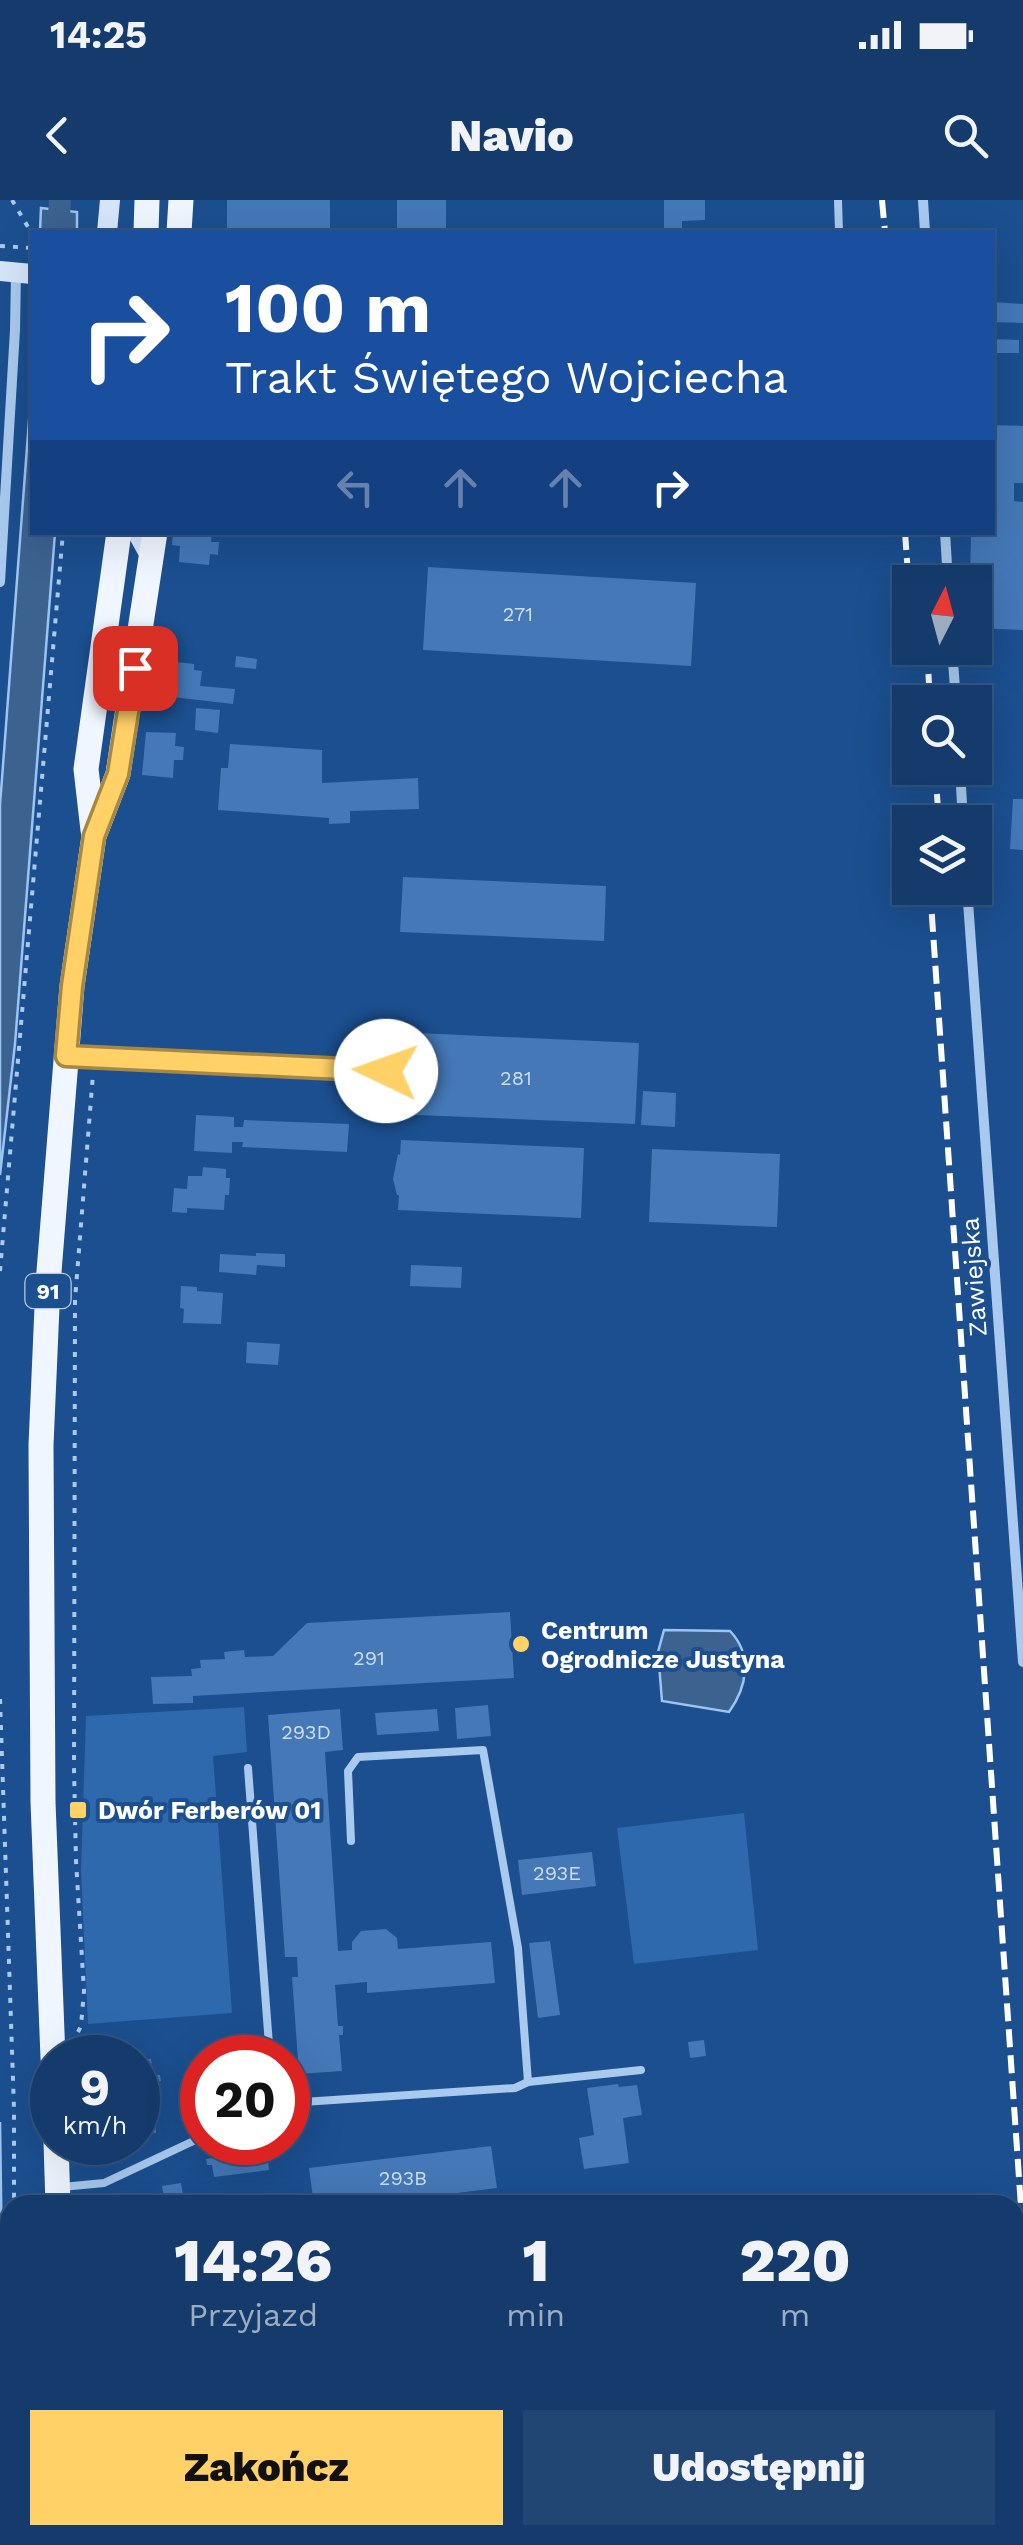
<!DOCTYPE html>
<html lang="pl">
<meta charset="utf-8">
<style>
:root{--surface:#143b6b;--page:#214673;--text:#f1f3f6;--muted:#9dadc1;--line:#33557e;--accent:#ffd166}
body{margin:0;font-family:"Work Sans",sans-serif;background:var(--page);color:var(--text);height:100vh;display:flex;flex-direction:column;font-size:38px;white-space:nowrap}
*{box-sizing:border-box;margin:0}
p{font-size:32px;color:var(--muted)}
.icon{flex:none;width:55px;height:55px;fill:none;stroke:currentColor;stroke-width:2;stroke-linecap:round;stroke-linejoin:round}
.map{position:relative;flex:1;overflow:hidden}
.panel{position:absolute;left:0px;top:1995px;width:1025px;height:350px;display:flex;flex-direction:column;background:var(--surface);border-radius:30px 30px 0 0;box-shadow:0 10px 40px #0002,0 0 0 2px var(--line)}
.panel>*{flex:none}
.hud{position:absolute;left:30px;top:30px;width:965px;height:305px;border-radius:0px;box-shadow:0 10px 40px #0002,0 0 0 2px var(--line);background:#1a4fa0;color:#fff;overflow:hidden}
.needle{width:65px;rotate:6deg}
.controls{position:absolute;left:892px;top:365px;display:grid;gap:20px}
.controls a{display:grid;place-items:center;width:100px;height:100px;border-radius:0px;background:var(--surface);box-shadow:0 10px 40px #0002,0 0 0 2px var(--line);font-size:50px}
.speed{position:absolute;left:30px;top:1835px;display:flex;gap:20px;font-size:50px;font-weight:700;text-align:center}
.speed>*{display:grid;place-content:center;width:130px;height:130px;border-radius:50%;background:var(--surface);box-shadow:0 10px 40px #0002,0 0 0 2px var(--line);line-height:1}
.speed small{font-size:25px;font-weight:400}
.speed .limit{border:15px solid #d22;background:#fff;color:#111}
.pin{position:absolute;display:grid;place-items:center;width:85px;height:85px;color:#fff;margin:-42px;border-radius:20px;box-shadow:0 5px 15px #0006}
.me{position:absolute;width:110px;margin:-55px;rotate:273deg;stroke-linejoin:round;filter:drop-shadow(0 0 8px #0008)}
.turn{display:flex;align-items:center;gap:35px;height:210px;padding:0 30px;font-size:45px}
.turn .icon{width:130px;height:130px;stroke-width:2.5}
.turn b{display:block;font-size:70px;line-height:85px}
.lanes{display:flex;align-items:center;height:95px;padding:0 30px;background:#0003;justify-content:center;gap:50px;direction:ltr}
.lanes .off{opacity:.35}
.eta{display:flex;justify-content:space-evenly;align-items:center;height:170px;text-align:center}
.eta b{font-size:60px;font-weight:800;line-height:70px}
.primary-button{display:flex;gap:20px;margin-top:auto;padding:20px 30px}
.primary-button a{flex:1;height:115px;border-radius:0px;background:var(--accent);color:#111;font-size:40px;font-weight:800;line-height:115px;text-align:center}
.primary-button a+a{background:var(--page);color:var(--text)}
.status{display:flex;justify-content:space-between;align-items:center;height:70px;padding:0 50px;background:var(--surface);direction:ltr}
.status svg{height:28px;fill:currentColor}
header{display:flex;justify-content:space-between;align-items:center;height:130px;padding:0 30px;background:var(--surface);font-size:45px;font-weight:800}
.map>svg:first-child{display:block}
</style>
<div class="status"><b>14:25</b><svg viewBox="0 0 49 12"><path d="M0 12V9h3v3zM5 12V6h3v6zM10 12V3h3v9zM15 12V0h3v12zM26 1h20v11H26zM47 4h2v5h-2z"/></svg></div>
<header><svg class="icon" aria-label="back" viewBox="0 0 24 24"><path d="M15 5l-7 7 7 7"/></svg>Navio<svg class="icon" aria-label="search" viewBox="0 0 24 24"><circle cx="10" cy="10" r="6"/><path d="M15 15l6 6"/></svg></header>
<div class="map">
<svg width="1023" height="2345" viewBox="0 0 1023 2345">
<rect width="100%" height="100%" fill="#1b4f8f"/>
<g fill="#2e69ad">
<path d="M244,1507L247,1552L213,1556L232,1813L88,1824L81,1671L86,1516Z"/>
<path d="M744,1613L758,1750L634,1764L617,1628Z"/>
</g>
<g fill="#3c6290" stroke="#9cc4f0" stroke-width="2.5">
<path d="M41,8L77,12V32H40Z"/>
<path d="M32,181V332L55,333L15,844L0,975V605Z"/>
<path d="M664,1430L730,1431C753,1455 747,1487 729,1512L662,1501L658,1452Z"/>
<path d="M0,1922L6,2345H0Z"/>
</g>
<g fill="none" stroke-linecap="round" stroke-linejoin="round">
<path stroke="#3c6290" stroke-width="22" d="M58,32L60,0"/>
</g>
<g fill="#4478b7">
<rect x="227" y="0" width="103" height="32"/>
<rect x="397" y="0" width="49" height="32"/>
<path d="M664,0H705V20L682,21V32H664Z"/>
<path d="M992,102L1023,104V123L992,122Z"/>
<path d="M992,139L1019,140V153H992Z"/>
<path d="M992,225L1023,226V283H1014V301L1023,302V430L975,428V382H970L971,332H992Z"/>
<path d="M173,332H212L211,342H219L218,355L210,354L209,365L179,362L180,346L172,345Z"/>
<path d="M428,367L696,383L691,466L423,450Z"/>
<path d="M236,456L257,459L256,469L235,467Z"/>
<path d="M167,461L194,464V470L202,471L200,486L235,489L233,504L164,496Z"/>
<path d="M196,508L220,510L218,533L195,530Z"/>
<path d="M146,532L176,533L175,546L184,547L183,560H174L173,578L142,575Z"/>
<path d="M230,544L322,550V583L418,578L419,609L350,611V623L329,624V618L218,610L221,568H228Z"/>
<path d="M1013,599H1023V650L1010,649Z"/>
<path d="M403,677L606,686L604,741L400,732Z"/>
<path d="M396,832L639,843L635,924L393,914Z"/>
<path d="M643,891L676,893L675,927L641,925Z"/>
<path d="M196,915L234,917V927H243L244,920L349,924L347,952L242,947L243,942H232V953L194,951Z"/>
<path d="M401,940L584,948L581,1018L398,1010L399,995H397L393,979L398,954L400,955Z"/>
<path d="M652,949L780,954L777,1027L649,1022Z"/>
<path d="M203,967L226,969V978H230L229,995H225L224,1010L187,1008V1013L172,1012L174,988L187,989L188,976H202Z"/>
<path d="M256,1053L285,1054V1067L257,1065L256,1075L219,1072L220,1054L256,1056Z"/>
<path d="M411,1065L462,1067L461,1088L410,1086Z"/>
<path d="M181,1086L197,1087V1091L223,1093L221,1124L183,1123L184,1109L180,1108Z"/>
<path d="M247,1142L280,1144L278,1165L246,1163Z"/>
<path d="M510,1412L514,1478L193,1496V1503L153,1504L151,1477L192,1476L191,1469L201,1468L200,1460L225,1459L224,1452L244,1450L245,1457L273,1456L307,1423Z"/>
<path d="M488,1505L491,1536L457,1539L455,1508Z"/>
<path d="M340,1509L343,1550L325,1552L338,1751L352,1750V1742L361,1731L386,1729L397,1738L398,1749L491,1742L495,1783L367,1793V1782L335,1785L338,1826H343V1835H339L342,1871L299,1874L292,1777H298L297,1757H285L268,1515Z"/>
<path d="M437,1509L439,1531L377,1535L375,1513Z"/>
<path d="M592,1652L596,1686L522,1695L518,1660Z"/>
<path d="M550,1741L560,1815L538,1818L529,1743Z"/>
<path d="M704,1840L706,1856L690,1858L688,1842Z"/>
<path d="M151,1859L153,1875H160L161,1881L153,1882L156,1933L138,1934V1860Z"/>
<path d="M618,1884L619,1887L637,1885L642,1915L623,1918L629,1963L584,1969L579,1938L594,1935L587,1888Z"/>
<path d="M245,1942H266L269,1970L214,1977L212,1965H207L206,1959L212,1958L210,1947Z"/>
<path d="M491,1946L497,1988L361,2005H314L309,1968Z"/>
<path d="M181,1983L184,2001L165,2004L162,1986Z"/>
<path d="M176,2335H226L227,2345H180L177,2343Z"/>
<path d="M360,2335H403V2339L398,2345H361Z"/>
</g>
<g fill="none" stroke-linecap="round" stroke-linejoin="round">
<g stroke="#a9c9ee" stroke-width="4" stroke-dasharray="5 8" stroke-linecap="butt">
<path d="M12,0L31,32L32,41"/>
<path d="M0,46L32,48"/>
<path d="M0,1071L63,332"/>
<path d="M0,1499L14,1909V2005"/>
<path d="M78,1832L81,1826L84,1791L76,1661L74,1568L75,1100L93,874"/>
<path d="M0,2226H10"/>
<path d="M19,2335L20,2345"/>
</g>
<g stroke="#a9c9ee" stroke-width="8">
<path d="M838,0L839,32"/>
<path d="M70,856L386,871"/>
<path d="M248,1568L270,1858"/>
<path d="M351,1641L348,1571L358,1557L483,1550L518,1748L528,1882"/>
<path d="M288,1903L515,1888L528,1882L641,1870"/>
<path d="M62,1987L104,1983L202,1937"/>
</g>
<g stroke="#a9c9ee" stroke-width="10">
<path d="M923,0L925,32"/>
<path d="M945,332L948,382"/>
<path d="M0,382L15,130L16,73"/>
<path d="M952,448L956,502"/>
<path d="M960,568L963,622"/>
<path d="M967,688L1023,1462"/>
</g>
<g stroke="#d6e6fa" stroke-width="20">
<path d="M107,32L110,0"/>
<path d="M0,71L32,74"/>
<path d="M137,332L153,361"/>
</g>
<g stroke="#f0f6ff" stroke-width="25">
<path d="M146,32L147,0"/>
<path d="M179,32L181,0"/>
<path d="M93,630L86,569L119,332"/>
<path d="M53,1858L43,1602L41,1245L48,1084L72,786L94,636L118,574L155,332"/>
<path d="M56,1942L58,2005"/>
<path d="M73,2335L74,2345"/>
</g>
<g stroke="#fff" stroke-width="6" stroke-dasharray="18 8" stroke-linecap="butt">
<path d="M882,0L885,32"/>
<path d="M905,332L910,403"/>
<path d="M927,448L930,502"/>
<path d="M935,568L939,622"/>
<path d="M930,688L1023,2036"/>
</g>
</g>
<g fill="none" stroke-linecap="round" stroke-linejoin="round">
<defs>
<path id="route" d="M135,468L118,574L94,636L72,786L66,856L386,871"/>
</defs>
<use href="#route" stroke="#a68842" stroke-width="25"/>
<use href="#route" stroke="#ffd166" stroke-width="18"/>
</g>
<g fill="#ffd166" stroke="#1b4f8f" stroke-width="4">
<circle cx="521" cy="1444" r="10"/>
<rect x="68" y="1600" width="20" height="20" rx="5"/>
</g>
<g text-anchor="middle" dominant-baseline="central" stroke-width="8" stroke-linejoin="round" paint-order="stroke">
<g font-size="20" fill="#d0dded">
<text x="518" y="414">271</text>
<text x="516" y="878">281</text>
<text x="369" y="1458">291</text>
<text x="306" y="1532">293D</text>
<text x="557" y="1673">293E</text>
<text x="403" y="1978">293B</text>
</g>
<rect fill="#1b4f8f" stroke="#bbcadd" stroke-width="2.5" x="25.5" y="1074" width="45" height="34" rx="8"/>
<g font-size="22" font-weight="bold" fill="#fff">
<text x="48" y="1091">91</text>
</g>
<g font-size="25" fill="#fff" stroke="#1b4f8f">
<text transform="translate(974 1077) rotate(-94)">Zawiejska</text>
</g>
<g font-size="25" font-weight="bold" fill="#fff" stroke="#1b4f8f" text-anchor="start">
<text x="541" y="1430">Centrum<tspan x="541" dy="29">Ogrodnicze Justyna</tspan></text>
<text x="98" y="1610">Dwór Ferberów 01</text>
</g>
</g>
</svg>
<div class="controls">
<a><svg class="needle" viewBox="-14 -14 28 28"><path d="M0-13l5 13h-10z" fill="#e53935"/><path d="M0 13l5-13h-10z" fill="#9dadc1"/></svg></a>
<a><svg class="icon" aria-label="search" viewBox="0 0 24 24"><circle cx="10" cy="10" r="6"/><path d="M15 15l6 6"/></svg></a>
<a><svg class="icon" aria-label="layers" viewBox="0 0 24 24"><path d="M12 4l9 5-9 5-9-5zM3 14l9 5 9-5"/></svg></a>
</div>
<div class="speed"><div>9<small>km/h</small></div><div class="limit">20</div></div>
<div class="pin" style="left:135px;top:468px;background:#d93025"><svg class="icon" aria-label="arrive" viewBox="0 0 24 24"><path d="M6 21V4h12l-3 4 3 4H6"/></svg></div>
<svg class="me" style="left:386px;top:871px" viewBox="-20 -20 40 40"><circle r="19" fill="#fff"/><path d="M0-13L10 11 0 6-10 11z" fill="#ffd166"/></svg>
<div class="hud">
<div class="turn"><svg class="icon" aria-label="right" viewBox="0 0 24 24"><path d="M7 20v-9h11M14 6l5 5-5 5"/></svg><div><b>100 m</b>Trakt Świętego Wojciecha</div></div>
<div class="lanes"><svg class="icon off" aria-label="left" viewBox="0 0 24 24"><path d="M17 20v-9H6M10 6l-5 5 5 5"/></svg><svg class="icon off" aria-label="ahead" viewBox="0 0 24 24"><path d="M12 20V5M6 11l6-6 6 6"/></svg><svg class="icon off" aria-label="ahead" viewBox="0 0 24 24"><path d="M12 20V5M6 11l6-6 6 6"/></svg><svg class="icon" aria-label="right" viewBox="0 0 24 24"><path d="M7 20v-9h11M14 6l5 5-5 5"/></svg></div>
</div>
<section class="panel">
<div class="eta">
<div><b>14:26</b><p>Przyjazd</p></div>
<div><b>1</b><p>min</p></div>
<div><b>220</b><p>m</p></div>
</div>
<div class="primary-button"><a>Zakończ</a><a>Udostępnij</a></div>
</section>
</div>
